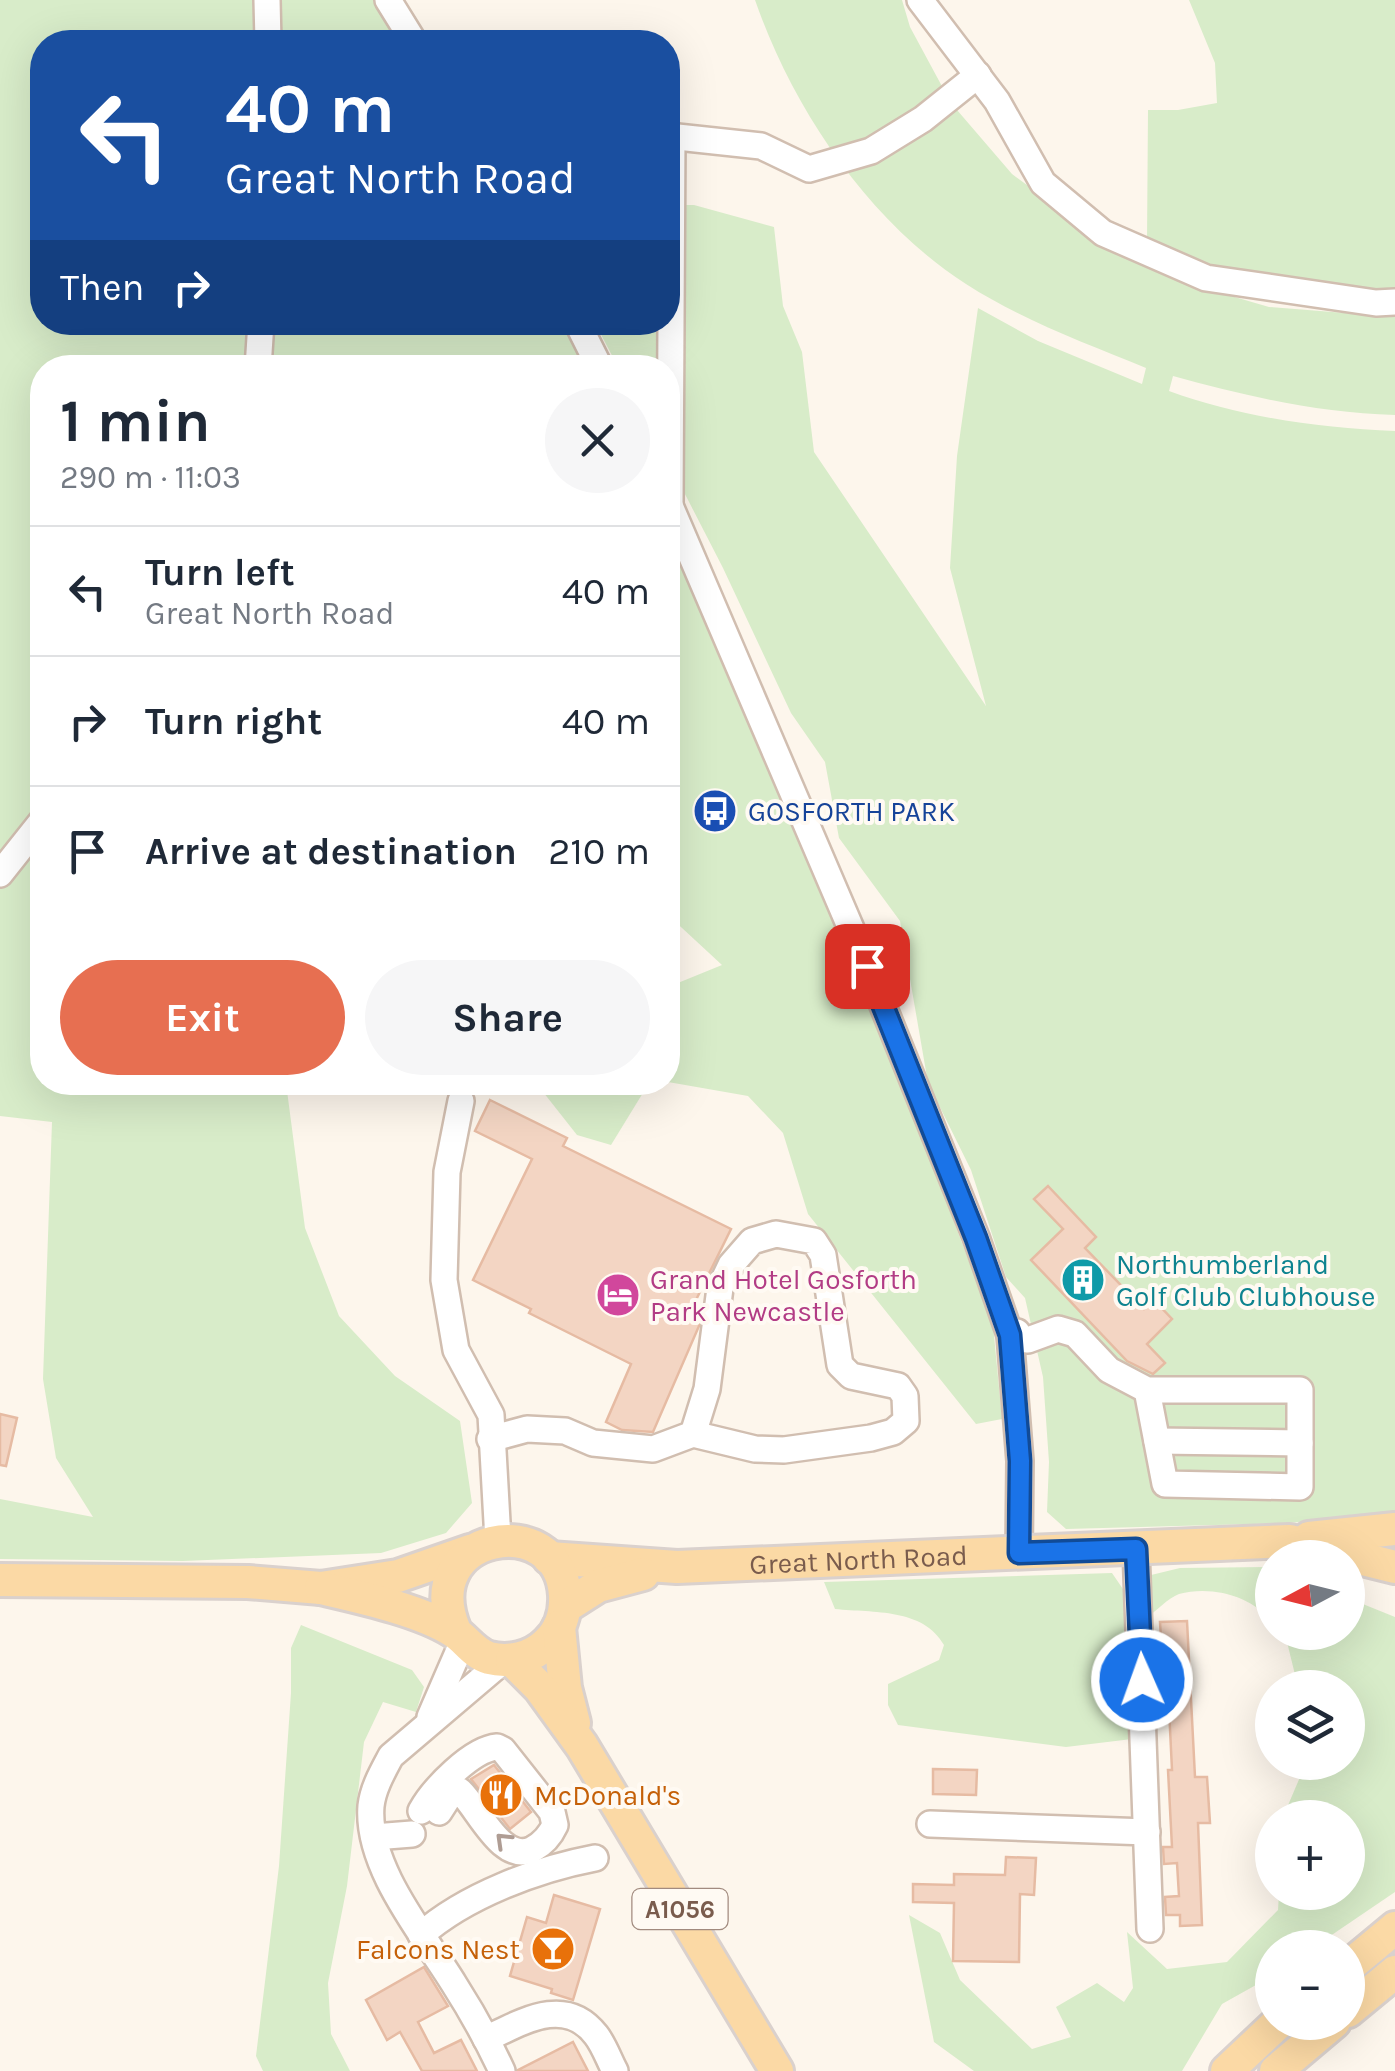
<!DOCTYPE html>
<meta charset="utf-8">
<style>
:root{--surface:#fff;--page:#f6f6f7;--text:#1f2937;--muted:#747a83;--line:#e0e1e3;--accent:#e76f51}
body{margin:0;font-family:Karla,sans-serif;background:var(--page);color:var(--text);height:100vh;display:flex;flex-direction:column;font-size:38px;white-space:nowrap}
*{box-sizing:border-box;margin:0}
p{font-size:32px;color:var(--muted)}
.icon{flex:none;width:55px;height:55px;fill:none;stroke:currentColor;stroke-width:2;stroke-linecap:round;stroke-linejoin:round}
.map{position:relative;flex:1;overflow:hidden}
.drawer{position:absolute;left:30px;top:355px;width:650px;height:740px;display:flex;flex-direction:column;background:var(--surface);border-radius:40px;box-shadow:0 10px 40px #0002}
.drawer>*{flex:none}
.guide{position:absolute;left:30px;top:30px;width:650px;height:305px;border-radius:40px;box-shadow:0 10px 40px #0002;background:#1a4fa0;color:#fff;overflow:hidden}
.needle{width:65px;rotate:263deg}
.tools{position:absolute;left:1255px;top:1540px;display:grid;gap:20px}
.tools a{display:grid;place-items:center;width:110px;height:110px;border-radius:50%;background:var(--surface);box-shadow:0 10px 40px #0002;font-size:50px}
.pin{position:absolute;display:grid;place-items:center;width:85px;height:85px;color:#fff;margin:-42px;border-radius:20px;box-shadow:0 5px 15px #0006}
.me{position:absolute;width:110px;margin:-55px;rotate:358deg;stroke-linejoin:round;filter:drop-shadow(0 0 8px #0008)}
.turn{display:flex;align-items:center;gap:35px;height:210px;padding:0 30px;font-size:45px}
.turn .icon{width:130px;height:130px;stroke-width:2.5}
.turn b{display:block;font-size:70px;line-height:85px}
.then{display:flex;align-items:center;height:95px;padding:0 30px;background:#0003;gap:20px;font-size:38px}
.round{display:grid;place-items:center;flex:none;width:105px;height:105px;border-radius:52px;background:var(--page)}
.headline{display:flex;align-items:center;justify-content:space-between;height:170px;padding:0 30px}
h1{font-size:60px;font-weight:700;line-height:75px}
.action{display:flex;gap:20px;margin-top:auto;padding:20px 30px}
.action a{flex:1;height:115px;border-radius:60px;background:var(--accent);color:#fff;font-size:40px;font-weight:700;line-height:115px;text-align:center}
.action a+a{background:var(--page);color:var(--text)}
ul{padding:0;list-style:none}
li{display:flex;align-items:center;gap:30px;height:130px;padding:0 30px;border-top:2px solid var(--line)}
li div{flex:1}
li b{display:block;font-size:38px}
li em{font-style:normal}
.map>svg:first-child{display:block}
</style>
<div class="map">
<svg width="1395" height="2071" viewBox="0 0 1395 2071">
<rect width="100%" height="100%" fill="#fdf6ec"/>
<g fill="#d8ecc9">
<path d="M0,0H378L405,42H42V322L562,323L585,367L42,368V1082L286,1083L305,1228L339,1316L395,1376L460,1421L472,1503L446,1533L381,1553L183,1561L0,1559V1499L93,1517L56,1458L43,1379L52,1122L0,1116Z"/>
<path d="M755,0H902L910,27L951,103L1012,174L1094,234L1164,275L1168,253L1147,241L1148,110H1178L1217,103L1215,63L1189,0H1395V291L1376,293L1308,280L1234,273L1190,284L1269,307L1395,317V415C1318,413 1246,396 1173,376L1169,391C1241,417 1318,428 1395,431V1512L1289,1523L1066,1529L1047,1512L1049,1462L1043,1377L1025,1298L1006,1277L971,1170L928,1083L900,921L839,838L825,762L791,713L723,568L668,461V368L618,367L595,323L668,322V205H694L774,227L783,306L802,352L814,452L986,706L950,568L957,456L978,308L1038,341L1142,384L1146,368C1085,343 1022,320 966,284C868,221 793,109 755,0Z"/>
<path d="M668,527L916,1121L993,1325L1002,1419L976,1424L808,1214L783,1133L748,1096L668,1082V987L722,965L668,915Z"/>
<path d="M536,1083H649L611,1145L577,1135Z"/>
<path d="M1267,1567L1272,1570V1623C1254,1596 1211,1585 1179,1594C1168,1598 1156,1611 1147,1618V1576L1180,1568Z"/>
<path d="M1112,1573L1125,1592L1132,1739L1066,1747L898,1725L888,1705V1684L939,1660L944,1645C923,1608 874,1613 835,1609L824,1582Z"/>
<path d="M1348,1598L1395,1617V1892L1314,1947L1272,1948V1976L1222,2004L1182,2071H974L934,2042L909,1915L940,1933L960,1980L1032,2049L1071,2037L1056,2007L1097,1983L1124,2002L1133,1988L1127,1932L1167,1969L1227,1962L1278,1910L1279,1893L1348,1892V1818L1283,1817L1306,1763L1348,1762V1688L1298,1687L1287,1642L1280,1633L1348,1632Z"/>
<path d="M301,1625L412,1670L424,1687L416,1712L383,1702L364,1742L347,1886L328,1983L331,2034L350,2071H263L256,2056L279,1866L291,1693V1648Z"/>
</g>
<g fill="#f3d5c3" stroke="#e6bba3" stroke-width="2.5">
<path d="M490,1100L567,1138L563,1146L731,1229L693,1306L701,1309L699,1326L653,1432L622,1430L606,1422L631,1364L529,1313L531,1309L473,1280L532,1159L475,1131Z"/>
<path d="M1048,1186L1096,1237L1085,1248L1144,1309L1154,1300L1172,1319L1147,1344L1165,1363L1153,1374L1127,1361L1031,1260L1063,1229L1034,1199Z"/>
<path d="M0,1414L17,1418L6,1466L0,1465Z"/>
<path d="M1187,1621L1195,1777H1207L1210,1823H1198L1202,1925L1180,1926V1915H1166L1165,1897L1179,1896L1177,1863L1164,1864L1163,1847H1172L1168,1770H1172L1168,1688H1164L1160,1622Z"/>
<path d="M494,1765L531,1812L510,1829L471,1779Z"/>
<path d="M933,1769L977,1770L976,1795L933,1794Z"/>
<path d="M1006,1857L1036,1858L1034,1895L1020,1894L1019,1962L953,1961L954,1903L913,1902V1884L954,1885V1874L1005,1875Z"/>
<path d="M554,1895L600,1909L573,2000L551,1993L552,1989L510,1976L527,1917L546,1923Z"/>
<path d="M424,1967L448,2006L418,2022L434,2053L461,2040L477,2071H422L400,2032L387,2040L366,2000Z"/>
<path d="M573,2042L588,2071H518V2070Z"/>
</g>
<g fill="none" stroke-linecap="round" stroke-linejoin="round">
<defs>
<g id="minor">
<path d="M267,0L268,42"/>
<path d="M388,0L414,42"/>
<path d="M920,0L997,101L1043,183L1103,233L1206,278L1376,303L1395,302"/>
<path d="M668,136L761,146L809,169L871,151L923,119L978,75"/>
<path d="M577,322L600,368"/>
<path d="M258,368L261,322"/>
<path d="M668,501L867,966L976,1237L1010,1335L1020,1461L1019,1553"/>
<path d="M670,507L672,135"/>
<path d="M0,874L42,821"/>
<path d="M461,1101L447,1172L444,1280L456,1350L491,1415L498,1540"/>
<path d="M1010,1335L1017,1332L1020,1339L1028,1340L1058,1329L1075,1334L1109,1370L1147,1390H1300V1487L1165,1484L1147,1390"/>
<path d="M490,1439L527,1429L565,1431L593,1443L653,1449L693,1434L707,1389L720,1288L731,1265L752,1241L776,1234L814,1241L823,1255L840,1365L851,1376L898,1386L905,1396L906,1421L893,1432L871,1438L784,1450L755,1449L693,1434"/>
<path d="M1157,1441L1300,1443"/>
<path d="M1136,1549L1150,1929"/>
<path d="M430,1717L463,1641"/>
<path d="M421,1811C433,1789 472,1749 497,1747L503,1750L552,1812L555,1825C550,1836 544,1843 533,1849C502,1865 479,1809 460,1791L448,1798L439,1812"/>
<path d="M930,1824L1147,1832"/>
<path d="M374,1837L412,1834"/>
<path d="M421,1935C465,1896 537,1869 595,1858"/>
<path d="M486,2039C522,2022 565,1995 596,2035C604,2045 609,2060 615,2071"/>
<path d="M502,2071C488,2041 472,2012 454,1984C424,1935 366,1867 371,1806C373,1788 383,1771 391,1756L504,1660"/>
</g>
<g id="major">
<path d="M1309,1538L1395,1529"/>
<path id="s1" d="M549,1558L677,1567L1290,1541L1395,1567"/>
<path d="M0,1580L248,1582L321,1588L398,1576L470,1551"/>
<path d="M321,1588C359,1597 420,1610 453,1631C466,1639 473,1653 489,1658C509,1663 532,1658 547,1643C560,1631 566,1613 565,1595C560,1507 413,1532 455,1631"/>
<path d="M565,1607L598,1586L643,1574"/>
<path d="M559,1627L565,1688L574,1723"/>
<path d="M512,1660L540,1688L582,1746L777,2071"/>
<path d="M1348,1967L1395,1928"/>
<path d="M1348,2011L1395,1972"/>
<path d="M1227,2071L1279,2022"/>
<path d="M1276,2071L1334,2022"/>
</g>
</defs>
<use href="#minor" stroke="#d1beb0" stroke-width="30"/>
<use href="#major" stroke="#dad1cd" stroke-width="38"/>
<use href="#minor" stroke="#fff" stroke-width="25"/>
<use href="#major" stroke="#fbd9a5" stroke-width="32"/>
</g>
<defs><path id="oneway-chevron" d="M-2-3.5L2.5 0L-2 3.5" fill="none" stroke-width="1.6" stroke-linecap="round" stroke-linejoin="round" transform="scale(2.5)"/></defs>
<use stroke="#af9d94" href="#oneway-chevron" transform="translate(503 1840) rotate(-136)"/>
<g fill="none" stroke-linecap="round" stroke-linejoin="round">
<defs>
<path id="route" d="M867,966L976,1238L1010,1335L1020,1461L1019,1553L1136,1549L1142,1680"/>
</defs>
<use href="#route" stroke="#114b97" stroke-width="25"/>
<use href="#route" stroke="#1a73e8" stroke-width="18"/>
</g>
<defs>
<symbol id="bus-disc" viewBox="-11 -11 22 22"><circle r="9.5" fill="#1a4fb4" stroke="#fffaf3"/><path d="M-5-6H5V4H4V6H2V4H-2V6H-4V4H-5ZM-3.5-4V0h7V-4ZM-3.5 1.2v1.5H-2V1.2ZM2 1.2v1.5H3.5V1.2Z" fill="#fff"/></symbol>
<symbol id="building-disc" viewBox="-11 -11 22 22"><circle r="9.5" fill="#0f9aa8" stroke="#fffaf3"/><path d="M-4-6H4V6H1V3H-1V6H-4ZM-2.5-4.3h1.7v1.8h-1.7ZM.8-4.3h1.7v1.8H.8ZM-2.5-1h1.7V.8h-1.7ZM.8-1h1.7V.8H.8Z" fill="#fff"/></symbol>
<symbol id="hotel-disc" viewBox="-11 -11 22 22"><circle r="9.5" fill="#d1479c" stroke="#fffaf3"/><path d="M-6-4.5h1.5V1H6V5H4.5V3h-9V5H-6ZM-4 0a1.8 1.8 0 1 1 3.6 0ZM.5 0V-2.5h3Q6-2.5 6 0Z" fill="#fff"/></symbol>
<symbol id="restaurant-disc" viewBox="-11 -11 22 22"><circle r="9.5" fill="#e8710a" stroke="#fffaf3"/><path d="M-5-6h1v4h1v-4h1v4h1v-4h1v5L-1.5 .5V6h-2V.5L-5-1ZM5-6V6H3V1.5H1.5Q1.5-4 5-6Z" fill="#fff"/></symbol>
<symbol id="bar-disc" viewBox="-11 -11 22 22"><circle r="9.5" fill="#e8710a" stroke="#fffaf3"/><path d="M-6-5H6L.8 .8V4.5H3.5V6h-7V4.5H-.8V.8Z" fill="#fff"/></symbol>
</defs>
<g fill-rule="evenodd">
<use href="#bus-disc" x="690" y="786" width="50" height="50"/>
<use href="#building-disc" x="1058" y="1255" width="50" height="50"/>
<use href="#hotel-disc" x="593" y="1270" width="50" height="50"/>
<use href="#restaurant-disc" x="476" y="1770" width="50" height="50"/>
<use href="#bar-disc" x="528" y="1924" width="50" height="50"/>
</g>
<g text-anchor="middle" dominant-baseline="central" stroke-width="8" stroke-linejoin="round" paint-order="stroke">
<rect fill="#fffaf3" stroke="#a28b7f" stroke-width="2.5" x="632.5" y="1889" width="95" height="40" rx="8"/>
<g font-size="25" font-weight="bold" fill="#7a5c4d">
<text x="680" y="1909">A1056</text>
</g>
<g font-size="28" fill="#164399" stroke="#fffaf3" text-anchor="start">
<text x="748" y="811">GOSFORTH PARK</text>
</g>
<g font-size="28" fill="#0d838f" stroke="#fffaf3" text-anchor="start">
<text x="1116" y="1264">Northumberland<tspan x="1116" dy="32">Golf Club Clubhouse</tspan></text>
</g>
<g font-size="28" fill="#b23c85" stroke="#fffaf3" text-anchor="start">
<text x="650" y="1279">Grand Hotel Gosforth<tspan x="650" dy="32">Park Newcastle</tspan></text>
</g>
<g font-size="28" fill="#7a5c4d" stroke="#fffaf3">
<text stroke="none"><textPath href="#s1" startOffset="310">Great North Road</textPath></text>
</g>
<g font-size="28" fill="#c56008" stroke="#fffaf3" text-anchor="start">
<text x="534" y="1795">McDonald's</text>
<text x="520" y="1949" text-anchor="end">Falcons Nest</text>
</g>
</g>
</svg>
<div class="tools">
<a><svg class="needle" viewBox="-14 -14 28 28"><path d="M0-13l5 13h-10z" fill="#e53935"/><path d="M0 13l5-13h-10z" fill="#747a83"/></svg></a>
<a><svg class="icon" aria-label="layers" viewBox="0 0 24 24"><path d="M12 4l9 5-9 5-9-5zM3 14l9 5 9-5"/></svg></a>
<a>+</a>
<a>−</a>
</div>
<div class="pin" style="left:867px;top:966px;background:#d93025"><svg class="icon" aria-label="arrive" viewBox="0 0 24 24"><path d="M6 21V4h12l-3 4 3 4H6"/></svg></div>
<svg class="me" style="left:1142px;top:1680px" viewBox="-20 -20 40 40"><circle r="17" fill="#1a73e8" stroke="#fff" stroke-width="3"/><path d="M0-11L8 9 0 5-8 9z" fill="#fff"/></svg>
<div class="guide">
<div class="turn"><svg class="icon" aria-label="left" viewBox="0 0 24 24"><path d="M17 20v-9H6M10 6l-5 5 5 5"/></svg><div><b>40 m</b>Great North Road</div></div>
<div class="then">Then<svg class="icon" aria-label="right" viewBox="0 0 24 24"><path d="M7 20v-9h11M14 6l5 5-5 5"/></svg></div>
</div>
<section class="drawer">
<div class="headline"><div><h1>1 min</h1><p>290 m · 11:03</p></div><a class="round"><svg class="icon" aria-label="close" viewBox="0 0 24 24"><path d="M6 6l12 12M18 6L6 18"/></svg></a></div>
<ul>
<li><svg class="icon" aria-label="left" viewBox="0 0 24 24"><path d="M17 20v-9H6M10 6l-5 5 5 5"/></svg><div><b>Turn left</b><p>Great North Road</p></div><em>40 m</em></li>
<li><svg class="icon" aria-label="right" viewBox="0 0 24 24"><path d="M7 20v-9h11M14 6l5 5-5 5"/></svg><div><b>Turn right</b></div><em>40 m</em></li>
<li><svg class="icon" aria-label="arrive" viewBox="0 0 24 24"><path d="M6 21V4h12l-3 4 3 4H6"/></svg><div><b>Arrive at destination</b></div><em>210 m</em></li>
</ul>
<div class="action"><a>Exit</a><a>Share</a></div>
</section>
</div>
